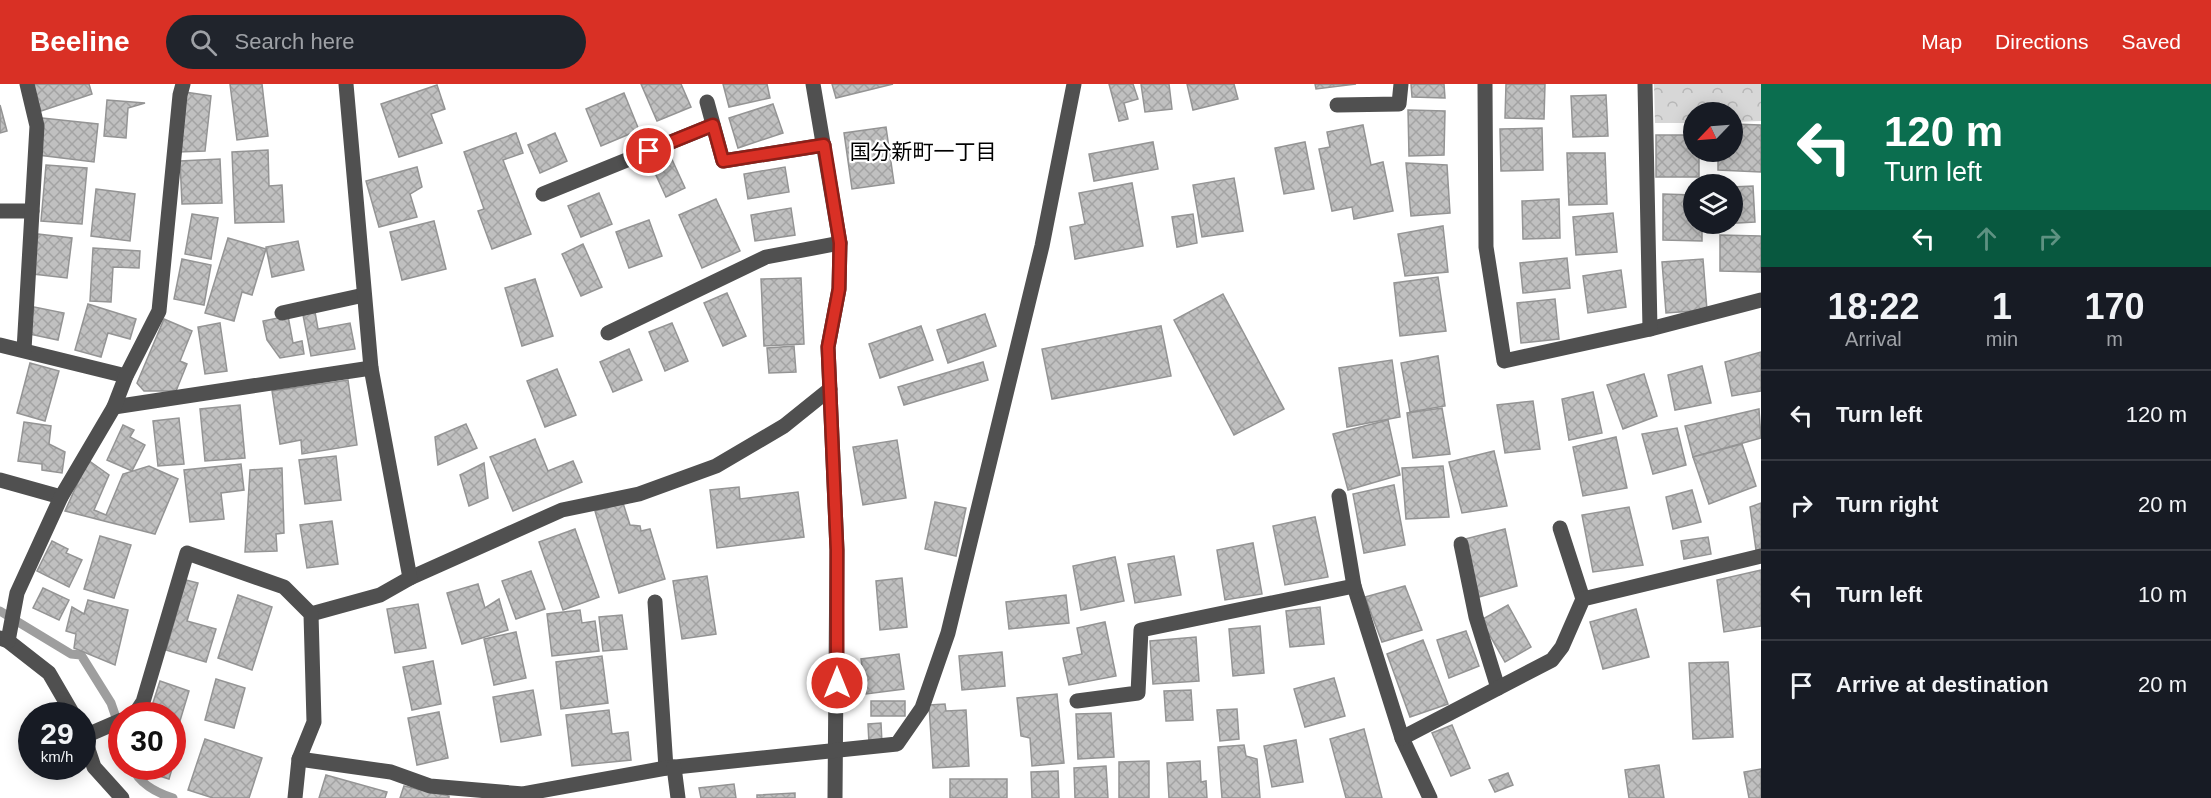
<!DOCTYPE html>
<meta charset="utf-8">
<style>
:root{--surface:#171b24;--page:#20242c;--text:#f1f3f6;--muted:#9ea1a6;--line:#363941;--accent:#d93025}
body{margin:0;font-family:Helvetica,"Noto Sans JP",sans-serif;background:var(--page);color:var(--text);height:100vh;display:flex;flex-direction:column;font-size:22px;white-space:nowrap}
*{box-sizing:border-box;margin:0}
p{font-size:20px;color:var(--muted)}
.icon{flex:none;width:33px;height:33px;fill:none;stroke:currentColor;stroke-width:2;stroke-linecap:round;stroke-linejoin:round}
.map{position:relative;flex:1;overflow:hidden}
.details{display:flex;flex-direction:column;background:var(--surface);width:450px}
.details>*{flex:none}
.hud{background:#0b6e4f;color:#fff;overflow:hidden}
.needle{width:39px;rotate:245deg}
.fabs{position:absolute;left:1683px;top:18px;display:grid;gap:12px}
.fabs a{display:grid;place-items:center;width:60px;height:60px;border-radius:50%;background:var(--surface);box-shadow:0 3px 15px #0003;font-size:30px}
.speed{position:absolute;left:18px;top:618px;display:flex;gap:12px;font-size:30px;font-weight:700;text-align:center}
.speed>*{display:grid;place-content:center;width:78px;height:78px;border-radius:50%;background:var(--surface);box-shadow:0 3px 15px #0003;line-height:1}
.speed small{font-size:15px;font-weight:400}
.speed .limit{border:9px solid #d22;background:#fff;color:#111}
.pin{position:absolute;display:grid;place-items:center;width:51px;height:51px;color:#fff;margin:-26px;border:3px solid #fff;border-radius:50%;box-shadow:0 2px 6px #0007}
.me{position:absolute;width:66px;margin:-33px;rotate:0deg;stroke-linejoin:round;filter:drop-shadow(0 0 4px #0008)}
.turn{display:flex;align-items:center;gap:21px;height:126px;padding:0 24px;font-size:27px}
.turn .icon{width:78px;height:78px;stroke-width:2.5}
.turn b{display:block;font-size:42px;line-height:51px}
.lanes{display:flex;align-items:center;height:57px;padding:0 24px;background:#0003;justify-content:center;gap:30px;direction:ltr}
.lanes .off{opacity:.35}
.eta{display:flex;justify-content:space-evenly;align-items:center;height:102px;text-align:center}
.eta b{font-size:36px;font-weight:600;line-height:42px}
ul{padding:0;list-style:none}
li{display:flex;align-items:center;gap:18px;height:90px;padding:0 24px;border-top:2px solid var(--line)}
li div{flex:1}
li b{display:block;font-size:22px}
li em{font-style:normal}
header{display:flex;align-items:center;gap:36px;box-sizing:border-box;height:84px;padding:0 30px;background:var(--accent);color:#fff}
header strong{font-size:28px}
nav{display:flex;gap:33px;margin-inline-start:auto;font-size:21px}
.search{width:420px;height:54px;background:var(--page);display:flex;align-items:center;gap:15px;box-sizing:border-box;padding:0 21px;border-radius:33px;color:var(--muted);font-size:22px}
main{display:flex;flex:1;min-height:0}
.map>svg:first-child{display:block}
</style>
<header>
<strong>Beeline</strong>
<div class="search"><svg class="icon" aria-label="search" viewBox="0 0 24 24"><circle cx="10" cy="10" r="6"/><path d="M15 15l6 6"/></svg>Search here</div>
<nav><a>Map</a><a>Directions</a><a>Saved</a></nav>
</header>
<main>
<div class="map">
<svg width="1761" height="714" viewBox="0 0 1761 714">
<defs>
<pattern id="park-crowns" width="20" height="18" patternUnits="userSpaceOnUse" patternTransform="scale(1.5)"><rect width="20" height="18" fill="#d7d7d7"/><path d="M2 6a3 3 0 1 1 6 0M12 15a3 3 0 1 1 6 0" fill="none" stroke="#b7b7b7"/></pattern>
<pattern id="building-cross-hatch" width="8" height="8" patternUnits="userSpaceOnUse" patternTransform="scale(1.5)"><rect width="8" height="8" fill="#c0c0c0"/><path d="M0 0l8 8M0 8l8-8" fill="none" stroke="#a3a3a3"/></pattern>
</defs>
<rect width="100%" height="100%" fill="#fff"/>
<path fill="url(#park-crowns)" d="M1654,0H1761V37L1733,38L1732,28H1694L1693,39H1655Z"/>
<g fill="none" stroke-linecap="round" stroke-linejoin="round">
<g stroke="#9e9e9e" stroke-width="9">
<path d="M0,527L71,570L81,571L111,619L122,651"/>
<path d="M132,682C138,699 157,709 173,714"/>
</g>
</g>
<g fill="url(#building-cross-hatch)" stroke="#949494" stroke-width="1.5">
<path d="M32,0H89L92,10L41,27Z"/>
<path d="M230,0H262L268,52L237,56Z"/>
<path d="M641,0H681L691,23L657,37Z"/>
<path d="M723,0H767L770,14L729,23Z"/>
<path d="M832,0H893L836,14Z"/>
<path d="M1109,0H1133L1138,15L1124,19L1128,35L1119,37Z"/>
<path d="M1141,0H1169L1172,25L1145,28Z"/>
<path d="M1187,0H1234L1238,15L1193,26Z"/>
<path d="M1315,0H1356L1316,5Z"/>
<path d="M1411,0H1444L1445,14L1412,13Z"/>
<path d="M1506,0H1545L1544,35L1505,34Z"/>
<path d="M437,1L445,25L431,30L442,59L399,73L381,20Z"/>
<path d="M185,8L211,12L205,67L178,68Z"/>
<path d="M624,9L639,46L601,62L586,25Z"/>
<path d="M1606,11L1608,52L1573,53L1571,12Z"/>
<path d="M107,16L145,19L128,24L126,54L104,52Z"/>
<path d="M773,20L783,49L738,64L729,34Z"/>
<path d="M0,21L7,47L0,49Z"/>
<path d="M1408,26L1445,27L1444,71L1409,72Z"/>
<path d="M42,34L98,40L94,78L38,71Z"/>
<path d="M1732,40L1761,41V88L1718,86V68H1732Z"/>
<path d="M1363,41L1371,81L1383,78L1393,127L1354,135L1352,123L1332,127L1319,65L1330,63L1327,48Z"/>
<path d="M886,43L894,99L852,105L844,49Z"/>
<path d="M1542,44L1543,86L1501,87L1500,45Z"/>
<path d="M516,49L523,69L503,76L531,150L492,165L478,127L484,125L464,68Z"/>
<path d="M555,49L567,77L540,89L528,61Z"/>
<path d="M1656,51H1694V68H1699V93H1656Z"/>
<path d="M1153,58L1158,85L1094,97L1089,70Z"/>
<path d="M1305,58L1314,105L1284,110L1275,64Z"/>
<path d="M268,66L269,102L282,101L284,138L235,139L232,68Z"/>
<path d="M669,69L685,104L666,113L650,78Z"/>
<path d="M1567,69H1605L1607,120L1569,121Z"/>
<path d="M220,75L222,119L182,120L180,77Z"/>
<path d="M1406,79L1447,81L1450,129L1411,132Z"/>
<path d="M46,81L87,84L82,140L41,137Z"/>
<path d="M417,83L422,103L410,110L417,133L379,143L366,97Z"/>
<path d="M785,83L789,108L748,115L744,90Z"/>
<path d="M1234,94L1243,147L1202,153L1193,101Z"/>
<path d="M1132,99L1143,162L1075,175L1070,143L1085,140L1079,109Z"/>
<path d="M1753,102L1755,138L1719,140H1732V103Z"/>
<path d="M96,105L135,110L130,157L91,152Z"/>
<path d="M599,109L612,140L581,153L568,122Z"/>
<path d="M1663,110L1694,111V140H1702V157L1663,156Z"/>
<path d="M716,115L740,167L702,184L679,131Z"/>
<path d="M1559,115L1560,154L1523,155L1522,117Z"/>
<path d="M791,124L795,151L755,157L751,131Z"/>
<path d="M1613,129L1617,168L1576,171L1573,133Z"/>
<path d="M192,130L218,134L211,175L185,170Z"/>
<path d="M1193,130L1197,159L1177,163L1172,133Z"/>
<path d="M649,136L662,172L629,184L616,148Z"/>
<path d="M434,137L446,185L402,196L390,148Z"/>
<path d="M1443,142L1448,188L1405,192L1398,150Z"/>
<path d="M38,150L72,154L67,194L33,190Z"/>
<path d="M1720,151L1761,152V188L1720,187Z"/>
<path d="M228,154L266,165L252,211L242,208L234,237L205,229Z"/>
<path d="M298,157L304,186L272,193L266,163Z"/>
<path d="M583,160L602,203L581,212L562,170Z"/>
<path d="M93,164L140,167L139,184L113,183L111,218L90,217Z"/>
<path d="M1567,174L1570,204L1523,209L1520,179Z"/>
<path d="M182,175L211,181L204,221L174,215Z"/>
<path d="M1703,175L1707,226L1666,229L1662,178Z"/>
<path d="M1621,186L1626,223L1588,229L1583,192Z"/>
<path d="M1438,193L1446,247L1400,252L1394,199Z"/>
<path d="M801,194L804,260L764,262L761,195Z"/>
<path d="M535,195L553,252L522,262L505,204Z"/>
<path d="M727,209L746,252L723,262L704,219Z"/>
<path d="M1223,210L1284,325L1234,351L1174,236Z"/>
<path d="M1555,215L1559,255L1521,259L1517,219Z"/>
<path d="M88,220L136,235L130,255L108,249L101,273L75,266Z"/>
<path d="M34,223L64,229L58,256L29,250Z"/>
<path d="M315,228L318,245L350,239L355,265L311,272L303,231Z"/>
<path d="M985,230L996,262L948,279L937,246Z"/>
<path d="M288,232L293,259L302,257L304,270L280,274L267,256L263,237Z"/>
<path d="M164,235L192,247L180,277L187,280L176,307H144L137,299Z"/>
<path d="M220,239L227,287L205,290L198,243Z"/>
<path d="M672,239L688,277L665,287L649,248Z"/>
<path d="M921,242L933,276L880,294L869,260Z"/>
<path d="M1161,242L1171,292L1052,315L1042,265Z"/>
<path d="M794,262L796,288L769,289L767,264Z"/>
<path d="M629,265L642,296L613,308L600,278Z"/>
<path d="M1761,268V307L1732,312L1725,278Z"/>
<path d="M1438,272L1445,322L1410,328L1401,279Z"/>
<path d="M1392,276L1400,333L1347,343L1339,284Z"/>
<path d="M983,278L988,296L904,321L898,303Z"/>
<path d="M30,279L59,287L45,337L17,329Z"/>
<path d="M1702,282L1711,319L1675,326L1668,291Z"/>
<path d="M557,285L576,331L545,343L527,297Z"/>
<path d="M1644,290L1657,332L1623,345L1607,301Z"/>
<path d="M348,296L357,361L302,370L301,356L280,360L272,307Z"/>
<path d="M1593,308L1602,349L1569,356L1562,315Z"/>
<path d="M1533,317L1540,365L1505,369L1497,321Z"/>
<path d="M240,321L245,374L205,377L200,325Z"/>
<path d="M1442,324L1450,370L1413,374L1407,329Z"/>
<path d="M1759,325L1761,354L1693,373L1685,342Z"/>
<path d="M179,334L184,380L158,382L153,337Z"/>
<path d="M1388,336L1400,391L1348,406L1333,350Z"/>
<path d="M24,338L51,342L49,360L65,368L62,389L42,386V380L18,377Z"/>
<path d="M466,340L477,364L438,381L435,353Z"/>
<path d="M123,341L134,346L130,353L145,361L132,387L107,376Z"/>
<path d="M1677,344L1686,381L1653,390L1642,350Z"/>
<path d="M1616,353L1627,404L1583,412L1573,363Z"/>
<path d="M535,355L548,387L573,377L582,398L513,427L490,373Z"/>
<path d="M897,356L906,414L863,421L853,363Z"/>
<path d="M1742,360L1756,402L1709,420L1693,373Z"/>
<path d="M1494,367L1507,422L1462,429L1449,378Z"/>
<path d="M336,372L341,416L305,420L299,376Z"/>
<path d="M88,376L109,391L94,426L106,431L123,390L149,382L178,395L155,450L65,427Z"/>
<path d="M484,379L488,414L469,422L460,391Z"/>
<path d="M241,380L244,406L221,409L224,435L190,438L184,386Z"/>
<path d="M1443,382L1449,433L1406,435L1402,384Z"/>
<path d="M282,384L284,449L276,450L277,467L245,468L250,386Z"/>
<path d="M1394,401L1405,461L1364,469L1353,410Z"/>
<path d="M739,403L740,415L798,408L804,453L717,464L710,406Z"/>
<path d="M1692,406L1701,438L1673,445L1666,413Z"/>
<path d="M935,418L966,424L956,472L925,465Z"/>
<path d="M623,419L630,441L640,442L641,447L650,445L665,495L619,509L595,427Z"/>
<path d="M1761,419V465L1756,466L1750,423Z"/>
<path d="M1629,423L1643,481L1593,488L1582,431Z"/>
<path d="M1315,433L1328,493L1285,501L1273,442Z"/>
<path d="M332,437L338,480L307,484L300,441Z"/>
<path d="M575,445L599,513L563,526L539,458Z"/>
<path d="M1505,445L1517,502L1479,513L1465,455Z"/>
<path d="M100,452L131,461L114,514L84,505Z"/>
<path d="M1708,453L1711,470L1684,475L1681,457Z"/>
<path d="M52,457L68,465L66,469L82,476L69,503L37,487Z"/>
<path d="M1253,459L1262,510L1225,516L1217,466Z"/>
<path d="M1174,472L1181,511L1135,519L1128,480Z"/>
<path d="M1115,473L1124,517L1081,526L1073,482Z"/>
<path d="M1761,486V542L1724,548L1717,496Z"/>
<path d="M531,487L545,525L516,535L502,497Z"/>
<path d="M707,492L716,550L682,555L673,497Z"/>
<path d="M902,494L907,543L880,546L876,497Z"/>
<path d="M186,496L198,499L187,537L216,545L206,578L166,566Z"/>
<path d="M478,500L485,524L499,515L508,546L462,560L447,509Z"/>
<path d="M1405,502L1422,546L1382,558L1365,513Z"/>
<path d="M43,504L69,516L59,536L33,524Z"/>
<path d="M238,511L272,523L252,586L218,574Z"/>
<path d="M1066,511L1069,539L1009,545L1006,518Z"/>
<path d="M88,516L128,526L115,581L74,564L76,550L66,547L72,523L84,530Z"/>
<path d="M418,520L426,564L395,569L387,525Z"/>
<path d="M1508,521L1531,563L1505,578L1481,536Z"/>
<path d="M1320,523L1324,560L1290,563L1286,527Z"/>
<path d="M1636,525L1649,573L1603,585L1590,538Z"/>
<path d="M580,526L582,539L595,537L599,567L552,572L547,530Z"/>
<path d="M622,531L627,565L603,567L599,533Z"/>
<path d="M1105,538L1116,592L1069,601L1063,574L1082,570L1077,544Z"/>
<path d="M1260,542L1264,589L1233,592L1229,545Z"/>
<path d="M1466,547L1479,582L1449,594L1437,556Z"/>
<path d="M516,548L526,594L494,601L484,555Z"/>
<path d="M1196,553L1199,597L1153,600L1150,557Z"/>
<path d="M1423,556L1448,620L1410,633L1387,570Z"/>
<path d="M1002,568L1005,602L962,606L959,572Z"/>
<path d="M899,570L904,605L866,610L861,575Z"/>
<path d="M602,572L608,619L561,625L556,578Z"/>
<path d="M433,577L441,620L412,626L403,583Z"/>
<path d="M1728,578L1733,653L1693,655L1689,579Z"/>
<path d="M1334,594L1345,632L1305,643L1294,605Z"/>
<path d="M216,595L245,604L234,644L205,636Z"/>
<path d="M160,597L189,607L179,640L172,638V632L149,631Z"/>
<path d="M533,606L541,651L501,658L493,613Z"/>
<path d="M1191,606L1193,636L1166,637L1164,607Z"/>
<path d="M1057,610L1064,679L1032,682L1030,654L1021,652L1017,614Z"/>
<rect x="871" y="617" width="34" height="15"/>
<path d="M945,620L946,627L966,626L969,682L933,684L929,621Z"/>
<path d="M1237,625L1239,655L1220,657L1217,626Z"/>
<path d="M609,626L612,650L628,648L631,676L572,682L566,631Z"/>
<path d="M439,628L448,674L417,681L408,634Z"/>
<path d="M1111,629L1114,673L1078,675L1076,630Z"/>
<path d="M881,639L882,659L869,660L868,640Z"/>
<path d="M1452,641L1470,684L1451,692L1432,649Z"/>
<path d="M1364,645L1382,714H1346L1330,655Z"/>
<path d="M172,648L182,651L169,695L140,686L139,682H172Z"/>
<path d="M205,655L262,674L249,714H213L188,706Z"/>
<path d="M1296,656L1303,698L1272,703L1264,662Z"/>
<path d="M1244,661L1246,672L1257,675L1260,714H1222L1218,663Z"/>
<path d="M1149,677V714H1119V678Z"/>
<path d="M1200,677L1201,698L1206,697L1207,714H1169L1167,679Z"/>
<path d="M1659,681L1664,714H1629L1625,686Z"/>
<path d="M1106,682L1108,714H1075L1074,684Z"/>
<path d="M1761,685V714H1749L1744,688Z"/>
<path d="M1058,687L1059,714H1032L1031,688Z"/>
<path d="M1508,689L1513,701L1495,708L1489,696Z"/>
<path d="M326,691L387,708L385,714H319Z"/>
<rect x="950" y="695" width="57" height="19"/>
<path d="M734,700L736,714H701L699,704Z"/>
<path d="M404,702L449,712V714H400Z"/>
<path d="M795,709V714H757V711Z"/>
</g>
<g fill="none" stroke-linecap="round" stroke-linejoin="round">
<g stroke="#505050" stroke-width="15">
<path d="M813,0L840,159L839,205L828,263L837,466L835,714"/>
<path d="M1485,0L1486,163L1504,277L1650,245L1761,216"/>
<path d="M1645,0L1650,245"/>
<path d="M707,18L723,77L824,61"/>
<path d="M1337,21L1399,20L1401,0"/>
<path d="M543,110L713,41"/>
<path d="M0,127H32"/>
<path d="M282,229L364,211"/>
<path d="M608,249L766,173L840,159"/>
<path d="M0,261L126,292"/>
<path d="M24,266L37,42L27,0"/>
<path d="M114,323L371,284"/>
<path d="M0,396L61,413"/>
<path d="M1339,412L1354,502L1402,654L1430,714"/>
<path d="M1560,444L1583,515"/>
<path d="M1461,460L1476,533L1498,604"/>
<path d="M410,494L562,426L639,410L716,382L784,342L830,305"/>
<path d="M655,518L666,684"/>
<path d="M311,530L380,511L410,494L371,284L346,0"/>
<path d="M0,554L8,557L49,589L74,632"/>
<path d="M8,557L17,509L61,413L114,323L126,292L159,227L180,11L183,0"/>
<path d="M1077,617L1138,609L1141,546L1354,502"/>
<path d="M131,632L135,630L143,618L187,469L284,503L311,530L314,638L299,675L295,714"/>
<path d="M82,647L94,683L122,714"/>
<path d="M85,652L122,636"/>
<path d="M1402,654L1552,576L1562,563L1583,515L1761,472"/>
<path d="M299,675L391,688L430,702L523,710L666,684L897,660L922,624L948,549L1042,162L1074,0"/>
<path d="M674,683L678,714"/>
</g>
</g>
<g fill="none" stroke-linecap="round" stroke-linejoin="round">
<defs>
<path id="route" d="M649,67L713,41L723,77L824,61L840,159L839,205L828,263L837,466V599"/>
</defs>
<use href="#route" stroke="#8d1f18" stroke-width="15"/>
<use href="#route" stroke="#d93025" stroke-width="10"/>
</g>
<g text-anchor="middle" dominant-baseline="central" stroke-width="4.5" stroke-linejoin="round" paint-order="stroke">
<g font-size="21" fill="#000" stroke="#fff">
<text x="923" y="67">国分新町一丁目</text>
</g>
</g>
</svg>
<div class="fabs">
<a><svg class="needle" viewBox="-14 -14 28 28"><path d="M0-13l5 13h-10z" fill="#e53935"/><path d="M0 13l5-13h-10z" fill="#9ea1a6"/></svg></a>
<a><svg class="icon" aria-label="layers" viewBox="0 0 24 24"><path d="M12 4l9 5-9 5-9-5zM3 14l9 5 9-5"/></svg></a>
</div>
<div class="speed"><div>29<small>km/h</small></div><div class="limit">30</div></div>
<div class="pin" style="left:649px;top:67px;background:#d93025"><svg class="icon" aria-label="arrive" viewBox="0 0 24 24"><path d="M6 21V4h12l-3 4 3 4H6"/></svg></div>
<svg class="me" style="left:837px;top:599px" viewBox="-20 -20 40 40"><circle r="17" fill="#d93025" stroke="#fff" stroke-width="3"/><path d="M0-11L8 9 0 5-8 9z" fill="#fff"/></svg>
</div>
<section class="details">
<div class="hud">
<div class="turn"><svg class="icon" aria-label="left" viewBox="0 0 24 24"><path d="M17 20v-9H6M10 6l-5 5 5 5"/></svg><div><b>120 m</b>Turn left</div></div>
<div class="lanes"><svg class="icon" aria-label="left" viewBox="0 0 24 24"><path d="M17 20v-9H6M10 6l-5 5 5 5"/></svg><svg class="icon off" aria-label="ahead" viewBox="0 0 24 24"><path d="M12 20V5M6 11l6-6 6 6"/></svg><svg class="icon off" aria-label="right" viewBox="0 0 24 24"><path d="M7 20v-9h11M14 6l5 5-5 5"/></svg></div>
</div>
<div class="eta">
<div><b>18:22</b><p>Arrival</p></div>
<div><b>1</b><p>min</p></div>
<div><b>170</b><p>m</p></div>
</div>
<ul>
<li><svg class="icon" aria-label="left" viewBox="0 0 24 24"><path d="M17 20v-9H6M10 6l-5 5 5 5"/></svg><div><b>Turn left</b></div><em>120 m</em></li>
<li><svg class="icon" aria-label="right" viewBox="0 0 24 24"><path d="M7 20v-9h11M14 6l5 5-5 5"/></svg><div><b>Turn right</b></div><em>20 m</em></li>
<li><svg class="icon" aria-label="left" viewBox="0 0 24 24"><path d="M17 20v-9H6M10 6l-5 5 5 5"/></svg><div><b>Turn left</b></div><em>10 m</em></li>
<li><svg class="icon" aria-label="arrive" viewBox="0 0 24 24"><path d="M6 21V4h12l-3 4 3 4H6"/></svg><div><b>Arrive at destination</b></div><em>20 m</em></li>
</ul>
</section>
</main>
